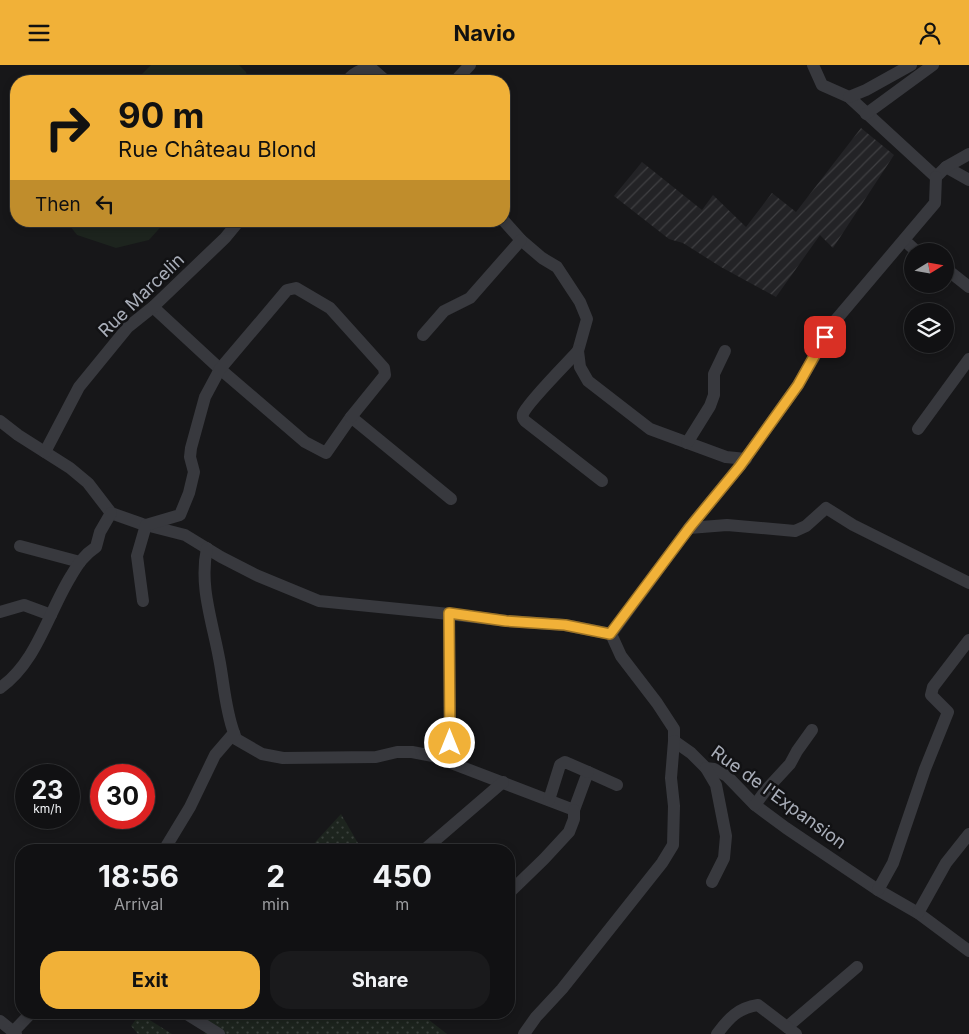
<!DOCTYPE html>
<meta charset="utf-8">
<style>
:root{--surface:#111113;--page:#1a1a1c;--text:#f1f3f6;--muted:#9c9da0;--line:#303133;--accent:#f1b138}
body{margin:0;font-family:Inter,sans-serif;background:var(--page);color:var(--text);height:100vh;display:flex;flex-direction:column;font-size:19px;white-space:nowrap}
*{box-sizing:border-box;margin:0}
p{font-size:16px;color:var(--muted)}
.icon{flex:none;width:28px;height:28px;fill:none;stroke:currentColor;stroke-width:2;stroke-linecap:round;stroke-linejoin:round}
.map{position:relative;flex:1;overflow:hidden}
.sheet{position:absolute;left:15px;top:779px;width:500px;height:175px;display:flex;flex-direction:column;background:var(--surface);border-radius:20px;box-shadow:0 2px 8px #0003,0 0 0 1px var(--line)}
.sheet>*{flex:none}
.banner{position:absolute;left:10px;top:10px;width:500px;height:152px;border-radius:20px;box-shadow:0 2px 8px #0003,0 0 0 1px var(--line);background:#f1b138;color:#111;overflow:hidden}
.needle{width:32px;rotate:79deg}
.controls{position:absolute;left:904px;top:178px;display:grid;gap:10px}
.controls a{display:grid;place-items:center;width:50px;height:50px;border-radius:50%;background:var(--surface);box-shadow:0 2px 8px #0003,0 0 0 1px var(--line);font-size:25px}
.speed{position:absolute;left:15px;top:699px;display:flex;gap:10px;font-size:25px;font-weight:700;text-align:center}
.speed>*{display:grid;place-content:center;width:65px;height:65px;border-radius:50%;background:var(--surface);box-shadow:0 2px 8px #0003,0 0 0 1px var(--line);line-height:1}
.speed small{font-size:12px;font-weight:400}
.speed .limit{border:8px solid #d22;background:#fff;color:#111}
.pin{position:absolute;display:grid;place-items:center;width:42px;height:42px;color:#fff;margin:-21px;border-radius:10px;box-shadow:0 2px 8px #0006}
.me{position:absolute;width:55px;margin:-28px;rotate:0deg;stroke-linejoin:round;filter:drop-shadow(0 0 4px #0008)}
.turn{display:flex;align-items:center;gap:18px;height:105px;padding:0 25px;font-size:22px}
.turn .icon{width:65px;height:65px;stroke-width:2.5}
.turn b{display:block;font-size:35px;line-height:42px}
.then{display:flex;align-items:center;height:48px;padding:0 25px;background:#0003;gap:10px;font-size:19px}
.eta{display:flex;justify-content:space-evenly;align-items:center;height:85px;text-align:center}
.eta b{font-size:30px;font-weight:700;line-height:35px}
.action{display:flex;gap:10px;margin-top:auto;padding:10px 25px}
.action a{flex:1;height:58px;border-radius:20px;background:var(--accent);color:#111;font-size:20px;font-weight:700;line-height:58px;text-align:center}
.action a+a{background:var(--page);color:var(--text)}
header{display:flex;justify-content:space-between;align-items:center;height:65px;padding:0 25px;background:var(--accent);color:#111;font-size:22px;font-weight:700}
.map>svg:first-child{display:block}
</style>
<header><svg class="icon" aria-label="menu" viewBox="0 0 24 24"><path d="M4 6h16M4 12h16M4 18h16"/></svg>Navio<svg class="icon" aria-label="person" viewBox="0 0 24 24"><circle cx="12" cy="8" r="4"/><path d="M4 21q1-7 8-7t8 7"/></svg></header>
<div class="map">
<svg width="969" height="969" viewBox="0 0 969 969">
<defs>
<pattern id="industrial-furrows" width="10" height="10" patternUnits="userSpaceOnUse" patternTransform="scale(1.25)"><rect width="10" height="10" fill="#232326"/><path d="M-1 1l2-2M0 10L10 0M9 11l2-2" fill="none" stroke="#404043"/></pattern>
<pattern id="grass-dots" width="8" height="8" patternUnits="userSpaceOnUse" patternTransform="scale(1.25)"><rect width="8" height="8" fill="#1d241e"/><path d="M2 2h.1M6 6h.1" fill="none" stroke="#3b413d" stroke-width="1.8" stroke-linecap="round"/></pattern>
</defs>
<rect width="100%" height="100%" fill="#171719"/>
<path fill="url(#industrial-furrows)" d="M861,63L894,90L833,183L820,170L776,232L721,202L683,178L669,174L614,131L642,97L702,145L713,130L746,162L772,128L796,147Z"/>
<g fill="url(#grass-dots)">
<path d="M341,749L362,785H308Z"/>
<path d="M187,948H420L447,969H204L208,963Z"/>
<path d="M140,949L172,969H138L131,961Z"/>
</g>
<g fill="#1d241e">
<path d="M151,0H239L246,7L249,16H135Z"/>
<path d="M66,156H166L149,175L116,183L77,170Z"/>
</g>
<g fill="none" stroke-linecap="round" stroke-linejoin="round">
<g stroke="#38393e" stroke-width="12">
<path d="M813,0L822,20L849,32L936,112"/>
<path d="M347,16C353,8 362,4 371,3L386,16"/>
<path d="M455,16L470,0"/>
<path d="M849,32L866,25L911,0"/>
<path d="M866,49L933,0"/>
<path d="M946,102L969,115"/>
<path d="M936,112L946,102L969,89"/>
<path d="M504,156L521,175L542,193L557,202L580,237L587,254L578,286L580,302L588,316L650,364L726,392L746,394"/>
<path d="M904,175L916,186"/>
<path d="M945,203L969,222"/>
<path d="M153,242L220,304L305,377L326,388L351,352L451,434"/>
<path d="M423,270L444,246L470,233L521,175"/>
<path d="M578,286C568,297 526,339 523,349C522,353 523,353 525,356L602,416"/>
<path d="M0,356L18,370L70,403L88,418L111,448L142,459L185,470L221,492L256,510L319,536L449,549L507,556L565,560L611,569"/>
<path d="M918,364L969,294"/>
<path d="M687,378L710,341L714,330V309L725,286"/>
<path d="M45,387L79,322L128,262L153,242L225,173L239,156"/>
<path d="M689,463L727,460L795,466L806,461L826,443L853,460L969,518"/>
<path d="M20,481L80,497"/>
<path d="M143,536L137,491L146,460L180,450L189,428L194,407L190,392L191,383L205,332L220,304L287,225L296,223L330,243L384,303L385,310L351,352"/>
<path d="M0,547L24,540L51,550"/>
<path d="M449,549L450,697"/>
<path d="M611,569L689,463L740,401L798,320L835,256L935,138L936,112"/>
<path d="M611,569L621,591L657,638L674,664V676L691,688L706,703L714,704L727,711L755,740L786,763L878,825L918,848L969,886"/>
<path d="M0,623C37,597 48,548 71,511C78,499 84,490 96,482L100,467L111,448"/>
<path d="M234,668L236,674L262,689L283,693L376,692L397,687H412L433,691L574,745L588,707L617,720"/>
<path d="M706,703L716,720L726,771L724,793L712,817"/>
<path d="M549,735L560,700L565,697L588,707"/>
<path d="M755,740L766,725L790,699L797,686L812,665"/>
<path d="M164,785L190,742L215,690L234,668C225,644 224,618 219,593C212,555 199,521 207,483"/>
<path d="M424,785L503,717"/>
<path d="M878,825L893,798L925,704L948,647L931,630L933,622L969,575"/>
<path d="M509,828L544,794L569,767L574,754V745"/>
<path d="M918,848L946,798L969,769"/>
<path d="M185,948L219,969"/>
<path d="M0,956L16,969"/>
<path d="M787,962L857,902"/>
<path d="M13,967L31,948"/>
<path d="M524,969L536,952L562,924L662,798L673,780L674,741L671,713L674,676"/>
<path d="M717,969C729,953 738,943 758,940L796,969"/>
</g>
</g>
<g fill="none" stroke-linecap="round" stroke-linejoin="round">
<defs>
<path id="route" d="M450,678L449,548L506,556L565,560L610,569L690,462L740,401L798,320L825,272"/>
</defs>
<use href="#route" stroke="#9d7324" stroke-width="12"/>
<use href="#route" stroke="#f1b138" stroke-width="9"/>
</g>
<g text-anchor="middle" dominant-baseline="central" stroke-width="5" stroke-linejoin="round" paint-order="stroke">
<g font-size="18" fill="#a9aeb9" stroke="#121214">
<text transform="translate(141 230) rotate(-44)">Rue Marcelin</text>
<text transform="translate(779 732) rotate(36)">Rue de l'Expansion</text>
</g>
</g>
</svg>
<div class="controls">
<a><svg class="needle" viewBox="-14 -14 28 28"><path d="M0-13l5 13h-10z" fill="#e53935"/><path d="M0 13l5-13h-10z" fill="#9c9da0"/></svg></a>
<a><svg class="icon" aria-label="layers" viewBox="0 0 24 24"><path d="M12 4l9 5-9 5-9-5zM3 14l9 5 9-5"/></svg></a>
</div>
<div class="speed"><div>23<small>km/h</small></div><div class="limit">30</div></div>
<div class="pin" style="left:825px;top:272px;background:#d93025"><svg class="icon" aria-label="arrive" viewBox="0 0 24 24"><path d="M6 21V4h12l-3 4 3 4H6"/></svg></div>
<svg class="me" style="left:450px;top:678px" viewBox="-20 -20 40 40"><circle r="17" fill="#f1b138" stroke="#fff" stroke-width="3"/><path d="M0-11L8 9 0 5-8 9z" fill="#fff"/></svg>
<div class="banner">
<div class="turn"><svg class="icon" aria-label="right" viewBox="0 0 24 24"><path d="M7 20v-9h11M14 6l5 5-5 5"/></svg><div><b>90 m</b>Rue Château Blond</div></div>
<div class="then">Then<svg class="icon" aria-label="left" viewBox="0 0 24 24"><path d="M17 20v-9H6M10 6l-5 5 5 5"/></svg></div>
</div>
<section class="sheet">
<div class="eta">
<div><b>18:56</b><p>Arrival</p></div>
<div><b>2</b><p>min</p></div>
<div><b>450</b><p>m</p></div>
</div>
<div class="action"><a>Exit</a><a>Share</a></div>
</section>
</div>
